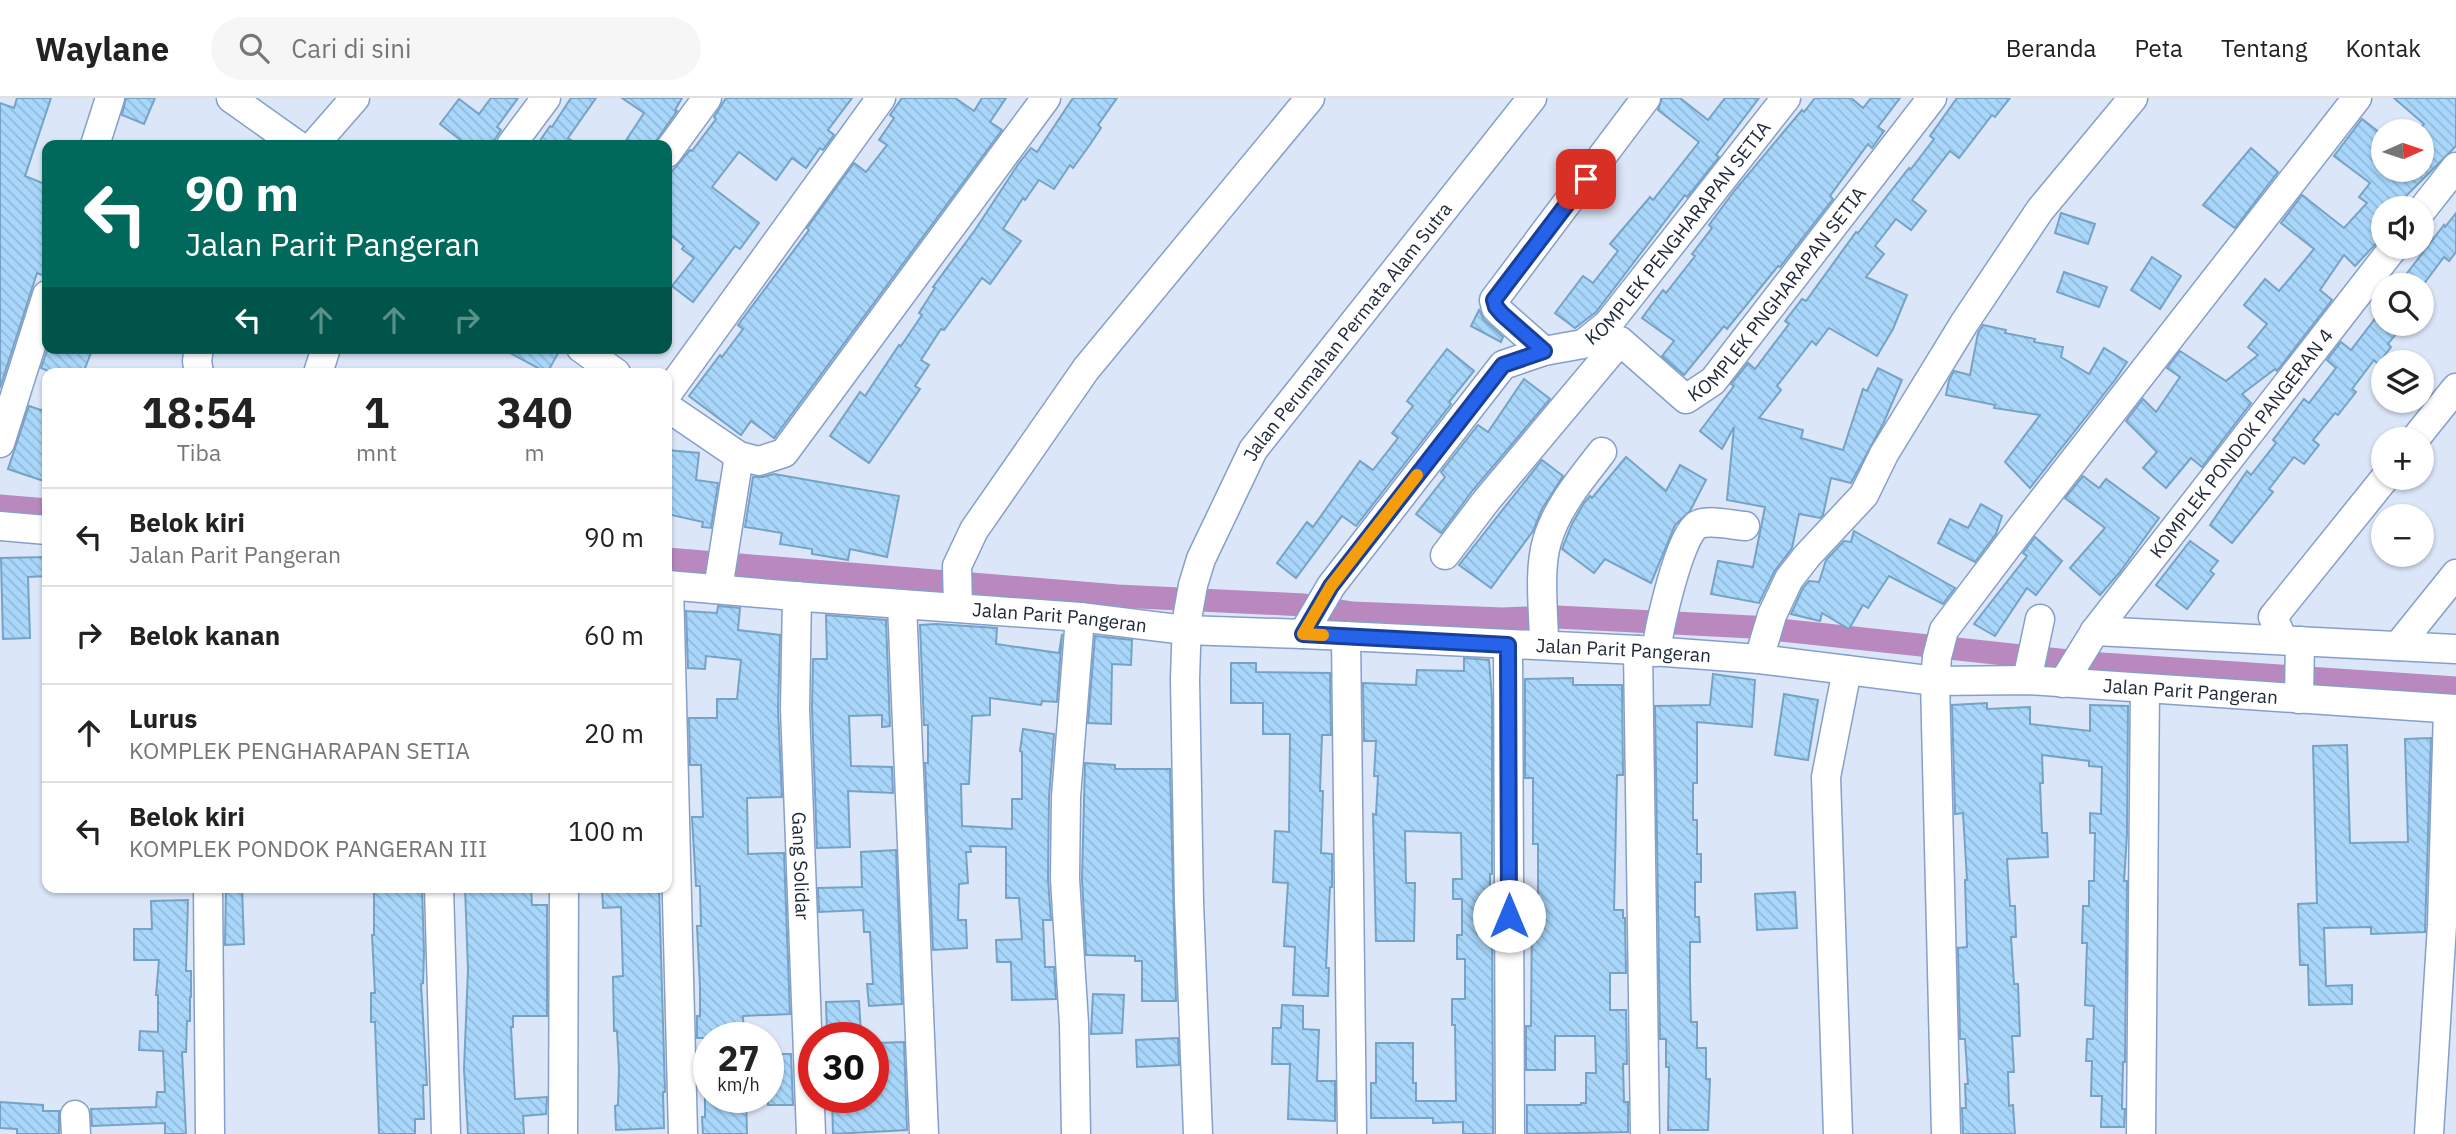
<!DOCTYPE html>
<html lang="id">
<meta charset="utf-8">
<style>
:root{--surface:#fff;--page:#f6f6f6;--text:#222;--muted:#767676;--line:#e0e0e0}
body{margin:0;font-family:"IBM Plex Sans",sans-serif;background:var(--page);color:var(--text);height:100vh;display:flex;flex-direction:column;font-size:26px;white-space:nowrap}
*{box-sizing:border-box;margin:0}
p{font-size:23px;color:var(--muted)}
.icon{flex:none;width:38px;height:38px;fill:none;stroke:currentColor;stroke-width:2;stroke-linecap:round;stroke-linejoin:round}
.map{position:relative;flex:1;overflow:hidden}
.details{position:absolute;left:42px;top:270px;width:630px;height:525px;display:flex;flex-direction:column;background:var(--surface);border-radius:14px;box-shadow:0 2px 5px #0004}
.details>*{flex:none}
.top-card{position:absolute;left:42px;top:42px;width:630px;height:214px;border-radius:14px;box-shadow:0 2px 5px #0004;background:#00695c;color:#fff;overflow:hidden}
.needle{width:46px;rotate:87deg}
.buttons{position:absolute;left:2371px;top:21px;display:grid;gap:14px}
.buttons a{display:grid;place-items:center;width:63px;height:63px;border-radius:50%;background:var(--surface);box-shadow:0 2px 5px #0004;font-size:35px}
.speed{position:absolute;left:693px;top:924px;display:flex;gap:14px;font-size:35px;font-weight:700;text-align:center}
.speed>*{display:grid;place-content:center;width:91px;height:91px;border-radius:50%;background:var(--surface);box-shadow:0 2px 5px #0004;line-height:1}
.speed small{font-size:18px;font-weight:400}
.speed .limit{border:10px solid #d22;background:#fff;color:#111}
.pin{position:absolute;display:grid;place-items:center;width:60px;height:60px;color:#fff;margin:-30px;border-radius:14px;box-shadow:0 4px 10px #0006}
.me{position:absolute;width:77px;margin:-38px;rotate:0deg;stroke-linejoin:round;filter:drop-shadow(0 0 5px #0008)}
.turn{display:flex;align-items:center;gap:24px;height:147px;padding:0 28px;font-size:32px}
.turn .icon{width:91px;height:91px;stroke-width:2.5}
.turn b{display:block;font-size:49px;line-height:60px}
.lanes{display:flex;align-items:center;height:66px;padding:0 28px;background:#0003;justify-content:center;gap:35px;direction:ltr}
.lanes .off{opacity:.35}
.eta{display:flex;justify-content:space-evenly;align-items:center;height:119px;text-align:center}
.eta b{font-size:42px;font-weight:700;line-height:49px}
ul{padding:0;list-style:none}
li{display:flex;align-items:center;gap:21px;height:98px;padding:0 28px;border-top:2px solid var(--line)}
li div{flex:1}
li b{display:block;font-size:26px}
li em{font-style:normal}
header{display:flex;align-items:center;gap:42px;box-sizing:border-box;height:98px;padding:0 35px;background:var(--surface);border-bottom:2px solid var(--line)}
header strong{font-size:33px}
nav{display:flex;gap:38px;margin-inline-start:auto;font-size:24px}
.search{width:490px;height:63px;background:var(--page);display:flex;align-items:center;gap:18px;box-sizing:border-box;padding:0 24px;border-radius:38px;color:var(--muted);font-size:26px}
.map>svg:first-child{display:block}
</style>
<header>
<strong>Waylane</strong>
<div class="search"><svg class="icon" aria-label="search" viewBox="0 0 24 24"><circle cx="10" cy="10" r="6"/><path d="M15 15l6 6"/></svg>Cari di sini</div>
<nav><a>Beranda</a><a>Peta</a><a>Tentang</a><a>Kontak</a></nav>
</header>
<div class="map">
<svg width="2456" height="1036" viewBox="0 0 2456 1036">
<defs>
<pattern id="building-back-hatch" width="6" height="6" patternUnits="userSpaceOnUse" patternTransform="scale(1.75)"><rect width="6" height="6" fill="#a9d7fb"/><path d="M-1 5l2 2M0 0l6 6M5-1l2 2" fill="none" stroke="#91b9d8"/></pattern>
</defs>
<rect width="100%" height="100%" fill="#dbe6f8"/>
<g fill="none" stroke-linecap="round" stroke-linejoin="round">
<g stroke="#b888bf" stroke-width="23">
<path d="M0,408L47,412"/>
<path d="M667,461L1118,498L1304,507L1352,515L1502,521L1557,519L1752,529L2087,565L2456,590"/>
</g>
</g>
<g fill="url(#building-back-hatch)" stroke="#76a3c5" stroke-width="2">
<path d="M17,0H51L25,78L47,87V179L37,175L0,290V5L14,10Z"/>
<path d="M126,0H155L144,26L122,17Z"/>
<path d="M491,0H518L497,29L501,32L491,47H467L440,26L459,1L479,16Z"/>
<path d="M571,0H596L568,40L578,47H537L550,28L552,29Z"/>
<path d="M622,0H682L675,12L677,13L653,47H623L644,15Z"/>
<path d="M726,0H852L828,32L834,37L823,52L820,50L806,70L792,60L776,82L739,54L712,89L759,125L740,151L735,148L693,204L672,188L694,160L682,151L684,148L667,134V79L690,52L692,53L716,21L714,19Z"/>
<path d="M902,0H955L974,13L982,0H1006L990,24L1002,32L774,340L751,323L741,337L689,298L720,257L722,259L743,231L738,227L809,132L807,130L854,65L866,74L887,47L879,42L894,20L890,17Z"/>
<path d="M1073,0H1117L1098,27L1101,30L1089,48L1073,70L1070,67L1054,91L1039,82L1025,102L1023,100L1003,131L1021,143L990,186L982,180L944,232L941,231L921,262L929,267L915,288L920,291L869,365L830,338L860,294L865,298L899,247L901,248L922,217L919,215L935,190L933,189L975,132L1019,65L1031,50L1037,54Z"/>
<path d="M1662,0H1680L1708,22L1725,0H1759L1716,57L1719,59L1687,99L1685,97L1596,214L1575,230L1555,215L1583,178L1593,185L1618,153L1610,146L1650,99L1653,102L1699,44L1658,12Z"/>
<path d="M1815,0H1851L1863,10L1871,0H1900L1878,29L1884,33L1872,50L1868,46L1830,98L1833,101L1780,169L1778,168L1727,231L1724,228L1684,277L1662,258L1674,243L1642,220L1663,192L1666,195L1695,158L1692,156L1712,130L1709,127L1735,92L1802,12L1804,14Z"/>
<path d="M1957,0H2010L1995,19L1992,17L1959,60L1950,53L1912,102L1926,113L1911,132L1896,121L1875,148L1884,156L1866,179L1907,197L1893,231L1877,258L1829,230L1816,247L1812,243L1777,288L1781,292L1759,320L1803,332L1801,340L1843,352L1863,291L1867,293L1878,270L1902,282L1883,326L1851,385L1831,380L1823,417L1820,420L1799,416L1792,450L1774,474L1759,505L1711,496L1718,463L1753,469L1765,409L1727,402L1734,329L1722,351L1700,333L1734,288L1731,286L1748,265L1755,271L1789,226L1785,223L1802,201L1806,203L1856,134L1858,135L1909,70L1911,71L1934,41L1930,38Z"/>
<path d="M2394,0H2456V48L2406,98L2409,101L2401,110H2384V137L2355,168L2344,157L2320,192L2332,202L2277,273L2275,271L2242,296L2251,305L2202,369L2191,360L2166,390L2143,370L2157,354L2126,323L2143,301L2156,314L2180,279L2167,270L2180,253L2226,283L2258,257L2248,249L2267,226L2244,207L2265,181L2279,193L2314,151L2281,125L2302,97L2344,130L2367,105L2359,99L2370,85L2334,58L2362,21L2384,38V72H2422V28L2424,26Z"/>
<path d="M2251,50L2278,74L2235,130L2203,107Z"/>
<path d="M2061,115L2095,126L2088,146L2055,135Z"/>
<path d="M2456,115V154L2449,163L2444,159L2423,187H2398L2444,127L2445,129Z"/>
<path d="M2152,159L2181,178L2160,211L2131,192Z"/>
<path d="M2064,174L2107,189L2099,209L2057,194Z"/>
<path d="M2384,209V226H2404L2388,246L2391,249L2378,266L2374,262L2352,291L2356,294L2338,317L2335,315L2313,342L2319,347L2304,366L2294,359L2269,391L2273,394L2232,445L2210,427L2247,373L2251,377L2276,345L2273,342L2304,301L2309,305L2336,270L2327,262L2341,244L2351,252Z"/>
<path d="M1479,212L1484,222L1503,239L1501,244L1471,228Z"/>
<path d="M1983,227L2006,232L2005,235L2035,241L2034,244L2063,249L2061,259L2089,276L2104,250L2127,264L2115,282L2030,390L2005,364L2040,317L1994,310L1995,307L1946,297L1949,282L1954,273L1970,277L1978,235Z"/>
<path d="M48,250H93L83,275H53L41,270Z"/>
<path d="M501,250H561L547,275Z"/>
<path d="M1447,251L1474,273L1449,304L1451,306L1356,428L1342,418L1296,480L1277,465L1307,424L1313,429L1360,363L1373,372L1398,340L1392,335L1413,308L1407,303Z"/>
<path d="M1524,281L1550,301L1473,392L1441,435L1416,416L1445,379L1441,374L1478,327L1488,334Z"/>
<path d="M29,308L47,314V384L8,371Z"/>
<path d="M667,352L699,355L696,382L718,385L711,430L702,429L703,424L667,416Z"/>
<path d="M1626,359L1666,393L1680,367L1706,382L1690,413L1675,427L1651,485L1605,461L1594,475L1562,451L1572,426L1584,405L1590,398L1592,400Z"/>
<path d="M1542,362L1563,378L1542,411L1533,433L1491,490L1459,467Z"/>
<path d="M774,376L899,398L887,459L850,451L848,462L812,456V451L780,446L782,435L745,429L753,379H763Z"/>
<path d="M2083,378L2099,390L2106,381L2159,420L2120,474L2100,497L2070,470L2105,430L2065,400Z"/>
<path d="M1981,406L2002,418L1996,436L1975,464L1938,445L1950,421L1968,430Z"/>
<path d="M1854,433L1955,490L1943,506L1889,478L1868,510L1863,507L1849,531L1822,515L1820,523L1791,516L1803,490L1809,483L1819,484L1826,462L1844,443L1851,444Z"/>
<path d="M2035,439L2062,463L2036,497L2027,490L1995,538L1974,526L2027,458L2023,455Z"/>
<path d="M2190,443L2218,463L2210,473L2214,476L2187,511L2156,487Z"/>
<path d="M47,459V478L28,479L30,540L3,541L1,460Z"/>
<path d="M718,508L740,510L738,532L780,537L778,612L782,699L747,700L748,756L784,755L790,916L743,918L744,940H697V918H700V889L697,828H701L700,788H696L692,719H703L701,667H690L689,620H717V601H737L741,562L706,558L705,571L688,570L686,513L717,515Z"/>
<path d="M826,517L886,522L890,628L882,629V617L849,618L851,668L892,669L893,695L848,693L850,749L817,750L812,611L813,561H827Z"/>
<path d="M936,526L997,530L996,546L1059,555L1062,536L1057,604L1042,603L1041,607L990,600V617L972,618L969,686H961L962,728L1012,731V701H1022V654L1020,653L1023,631L1054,636L1049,699L1048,781L1051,822H1043L1045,869H1054L1056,901L1012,902L1011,864H997L996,842L1022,841L1019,800H1006V749L970,748L971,754H966L968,785L959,786L958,822H966L967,850L933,852L925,665H928V627H924L920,527Z"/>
<path d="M1095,538L1132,542L1131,567L1112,566L1111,626L1088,625Z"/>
<path d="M1464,560L1489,562L1492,601V776H1490V811H1492L1493,1036H1463V1024L1433,1025V1020H1371V985H1376V945H1413V985H1416V1003H1456L1455,927H1452V901H1465V861H1457V837H1462V801H1453V781H1462L1461,735L1405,733L1406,785H1415L1414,843H1376L1373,716L1376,717L1378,678H1374L1376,643H1364L1363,585L1416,587L1417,572L1464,573Z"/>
<path d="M1231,565H1256V574L1330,575L1331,637H1322L1320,693H1323L1321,755L1332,756V789H1330L1326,870H1329L1328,898L1293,897L1295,849L1284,848L1288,785L1273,784L1275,733L1289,734L1290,636H1263V605H1231Z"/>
<path d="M1713,576L1755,582L1752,629L1697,624V685H1693V722H1697V756H1701V784H1695V819H1699L1700,844H1690V884L1691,924H1697V950H1706V981H1710L1708,1032H1668L1669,969H1666V941H1660L1655,608L1710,607Z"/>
<path d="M1573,580V587H1622L1623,677H1617L1614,812H1623V820H1625L1626,875H1610V912H1626L1627,966H1623L1624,1004H1628V1034L1527,1036V1007H1581V1005H1586V975H1596L1595,938H1555V972H1526V928H1531L1532,809H1538V746H1533V680H1525V581Z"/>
<path d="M1784,596L1818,602L1808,662L1775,657Z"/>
<path d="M1987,605V611L2030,609V626L2090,633V607L2128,608L2127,736L2124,783H2127L2125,964H2123L2122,1011H2125L2124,1029H2101L2102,998H2091L2092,963H2086L2087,941H2093L2094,908L2085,907L2087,845H2082L2083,808H2089V783H2094L2095,735H2090V715L2101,716L2102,669L2089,668V663L2042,657L2043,685H2040L2042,735H2047L2048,759L2007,761L2010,808H2015L2016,839H2011L2014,886H2018L2020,938H2012L2014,974H2008L2009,1008L2013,1007L2015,1036H1963L1962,1010H1966L1965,986H1968L1965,941H1960L1958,850L1967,849L1965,782H1967L1963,715L1955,716L1952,607Z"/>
<path d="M2431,640L2425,834L2371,836V829L2324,830L2326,888L2352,887V906L2309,907L2308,867H2300L2298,806L2317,805L2313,648L2347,647L2350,745L2408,744L2405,641Z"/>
<path d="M1085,665L1115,667V671H1170L1176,903H1142V863H1135V858L1086,857L1082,781Z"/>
<path d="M896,752L902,906L869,908L867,886H873L870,834H864L863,812L819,814L818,790L862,789L861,754Z"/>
<path d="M226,789H242L244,846L225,847Z"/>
<path d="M374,789H422L424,854L423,885L421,886L427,987H423L424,1021H415V1036H379L375,924H371V895H375L372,837H374Z"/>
<path d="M465,789H531L532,807H547V918H513V929H511L515,1001L547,999L546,1016L523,1018L524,1036H468L464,971L468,872Z"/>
<path d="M602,789H659L665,994H663L664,1030L616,1032L615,1008L618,1007L619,971L617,933H614L613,879L623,878L621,809L603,810Z"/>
<path d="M1795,794L1797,830L1757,832L1755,796Z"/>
<path d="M188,802L186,873H191V899H190V923H187L186,954H182L186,1036H165V1025L92,1028L91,1011L156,1009L157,994H165L163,953L139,952L140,933L158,934V897H156L159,862H134V831H152L151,803Z"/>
<path d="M1093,896L1124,897L1122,935L1091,936Z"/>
<path d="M859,903L861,935L827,936L826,904Z"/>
<path d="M1282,907L1303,908V931L1319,932L1317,983H1335V1023L1288,1021L1290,966H1272L1273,930H1281Z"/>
<path d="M1178,940L1179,967L1137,969L1136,942Z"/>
<path d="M904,944L907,1032L833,1036L832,999H873V974H877L876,945Z"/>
<path d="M768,956H791L793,1007H768Z"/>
<path d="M705,999H746L747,1036H703L702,1019H705Z"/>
<path d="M0,1004L43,1007V1013H59V1036H17V1031L0,1030Z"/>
</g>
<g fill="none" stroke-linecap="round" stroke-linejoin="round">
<defs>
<g id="minor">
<path d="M231,0L297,47"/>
<path d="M95,47L110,0"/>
<path d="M314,47L355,0"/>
<path d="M511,47L546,0"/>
<path d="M667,55L707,0"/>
<path d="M2422,112L2456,69"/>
<path d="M199,250L197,263L199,275"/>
<path d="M581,250L616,275"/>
<path d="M1544,253L1502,216L1496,210L1494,202L1646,0"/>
<path d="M318,275L326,250"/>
<path d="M667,296L881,0"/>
<path d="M667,309L739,358L759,363L784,355L1046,0"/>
<path d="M2415,341L2456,290"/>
<path d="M0,345L47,197"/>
<path d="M0,428L47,432"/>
<path id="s1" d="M1445,457L1486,403L1620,243L1686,301L1713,283L1932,0"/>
<path id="s2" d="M667,487L806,499L1080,519L1185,532L1303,536L1638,552L1759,561L1935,583L2027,582L2456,611"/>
<path d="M669,487L683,1036"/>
<path d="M718,491L739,358"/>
<path id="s3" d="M797,498L795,611L811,1036"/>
<path d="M902,506L924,1036"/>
<path d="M958,508L957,468L974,432L1086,271L1310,0"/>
<path d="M2095,533L2455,551"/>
<path id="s4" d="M1303,536L1331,488L1503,267L1544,253L1583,246L1608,226L1786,0"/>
<path d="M1346,538L1352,1036"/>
<path d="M2283,542L2273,519L2385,380"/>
<path d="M1508,547L1510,1036"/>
<path d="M1544,547C1544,516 1538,473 1547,443C1557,409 1581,381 1602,354"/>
<path d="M2398,548L2456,476"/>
<path d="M1638,552L1645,1036"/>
<path d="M1656,554C1659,531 1679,438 1697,427C1709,421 1732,427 1745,428"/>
<path d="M1759,561L1772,517L1789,481L1807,458L1864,397L1884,356L1965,224L2040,112L2133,0"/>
<path d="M2027,582L2040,521"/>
<path id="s5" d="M2063,585L2095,533L2394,149"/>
<path d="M2299,601L2300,543"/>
<path d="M208,789L210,1036"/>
<path d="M439,789L446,1036"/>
<path d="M75,1017L76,1036"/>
<path d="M563,1036L564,789"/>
<path d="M1076,1036L1074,926L1065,781L1066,699L1080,519"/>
<path id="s6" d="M1198,1036L1189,804L1185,581L1187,521L1193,487L1201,461L1253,352L1532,0"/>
<path d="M1838,1036L1826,679L1847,572"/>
<path d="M1946,1036L1935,583L1937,559L1944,532L2022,429L2357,0"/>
<path d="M2141,1036L2145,590"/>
<path d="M2429,1036L2442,827L2448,611"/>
</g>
</defs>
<use href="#minor" stroke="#869fca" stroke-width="31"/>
<use href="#minor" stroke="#fff" stroke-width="28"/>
</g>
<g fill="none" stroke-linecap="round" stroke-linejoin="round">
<defs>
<path id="route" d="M1509,818L1508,547L1303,536L1331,488L1503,267L1544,253L1502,216L1496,209L1494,202L1586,81"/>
</defs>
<use href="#route" stroke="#184099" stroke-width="18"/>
<use href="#route" stroke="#2563eb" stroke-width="12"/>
<path stroke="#f59e0b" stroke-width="12" d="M1323,537L1303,536L1331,488L1417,377"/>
</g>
<g text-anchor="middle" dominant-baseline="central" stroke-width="5" stroke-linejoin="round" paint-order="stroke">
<g font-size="19" fill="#212a3b" stroke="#edf3fc">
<text stroke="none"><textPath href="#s4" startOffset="565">KOMPLEK PENGHARAPAN SETIA</textPath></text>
<text stroke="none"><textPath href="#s1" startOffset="504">KOMPLEK PNGHARAPAN SETIA</textPath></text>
<text stroke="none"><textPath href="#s6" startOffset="849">Jalan Perumahan Permata Alam Sutra</textPath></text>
<text stroke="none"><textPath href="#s5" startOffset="299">KOMPLEK PONDOK PANGERAN 4</textPath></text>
<text stroke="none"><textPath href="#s2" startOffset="394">Jalan Parit Pangeran</textPath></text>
<text stroke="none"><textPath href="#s2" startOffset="959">Jalan Parit Pangeran</textPath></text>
<text stroke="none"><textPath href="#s2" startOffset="1528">Jalan Parit Pangeran</textPath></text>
<text stroke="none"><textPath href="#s3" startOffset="270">Gang Solidar</textPath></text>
</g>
</g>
</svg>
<div class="buttons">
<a><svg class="needle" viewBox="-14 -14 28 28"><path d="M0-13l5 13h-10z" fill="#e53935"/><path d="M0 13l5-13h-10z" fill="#767676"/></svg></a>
<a><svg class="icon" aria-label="sound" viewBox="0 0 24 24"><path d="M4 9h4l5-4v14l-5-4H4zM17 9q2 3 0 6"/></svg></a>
<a><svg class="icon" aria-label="search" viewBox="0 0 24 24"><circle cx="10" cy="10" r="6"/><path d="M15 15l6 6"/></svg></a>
<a><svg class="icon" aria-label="layers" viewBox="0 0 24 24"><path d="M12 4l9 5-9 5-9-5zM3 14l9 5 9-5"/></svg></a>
<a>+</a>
<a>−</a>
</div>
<div class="speed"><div>27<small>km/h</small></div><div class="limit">30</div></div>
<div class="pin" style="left:1586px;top:81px;background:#d93025"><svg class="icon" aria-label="arrive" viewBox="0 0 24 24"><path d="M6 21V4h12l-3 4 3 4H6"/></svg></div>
<svg class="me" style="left:1509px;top:818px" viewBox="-20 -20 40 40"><circle r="19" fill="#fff"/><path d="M0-13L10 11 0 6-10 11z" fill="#2563eb"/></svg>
<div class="top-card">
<div class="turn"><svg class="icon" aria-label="left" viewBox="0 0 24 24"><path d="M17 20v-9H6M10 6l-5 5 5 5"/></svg><div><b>90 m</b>Jalan Parit Pangeran</div></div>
<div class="lanes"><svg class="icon" aria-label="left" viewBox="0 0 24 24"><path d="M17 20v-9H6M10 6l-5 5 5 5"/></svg><svg class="icon off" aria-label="ahead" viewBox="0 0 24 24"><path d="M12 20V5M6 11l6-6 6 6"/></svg><svg class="icon off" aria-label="ahead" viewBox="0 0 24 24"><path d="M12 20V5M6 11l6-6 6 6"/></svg><svg class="icon off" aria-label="right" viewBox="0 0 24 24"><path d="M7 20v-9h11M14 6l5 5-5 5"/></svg></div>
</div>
<section class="details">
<div class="eta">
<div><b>18:54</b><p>Tiba</p></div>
<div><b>1</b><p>mnt</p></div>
<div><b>340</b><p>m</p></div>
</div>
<ul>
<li><svg class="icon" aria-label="left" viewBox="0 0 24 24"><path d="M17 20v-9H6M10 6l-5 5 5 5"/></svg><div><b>Belok kiri</b><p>Jalan Parit Pangeran</p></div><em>90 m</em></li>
<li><svg class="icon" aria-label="right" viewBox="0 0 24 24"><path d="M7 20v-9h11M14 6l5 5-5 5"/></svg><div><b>Belok kanan</b></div><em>60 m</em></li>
<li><svg class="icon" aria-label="ahead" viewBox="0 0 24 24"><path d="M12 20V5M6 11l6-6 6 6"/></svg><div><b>Lurus</b><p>KOMPLEK PENGHARAPAN SETIA</p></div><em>20 m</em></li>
<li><svg class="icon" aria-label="left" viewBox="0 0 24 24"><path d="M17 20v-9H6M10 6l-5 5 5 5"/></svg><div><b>Belok kiri</b><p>KOMPLEK PONDOK PANGERAN III</p></div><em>100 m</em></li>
</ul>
</section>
</div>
